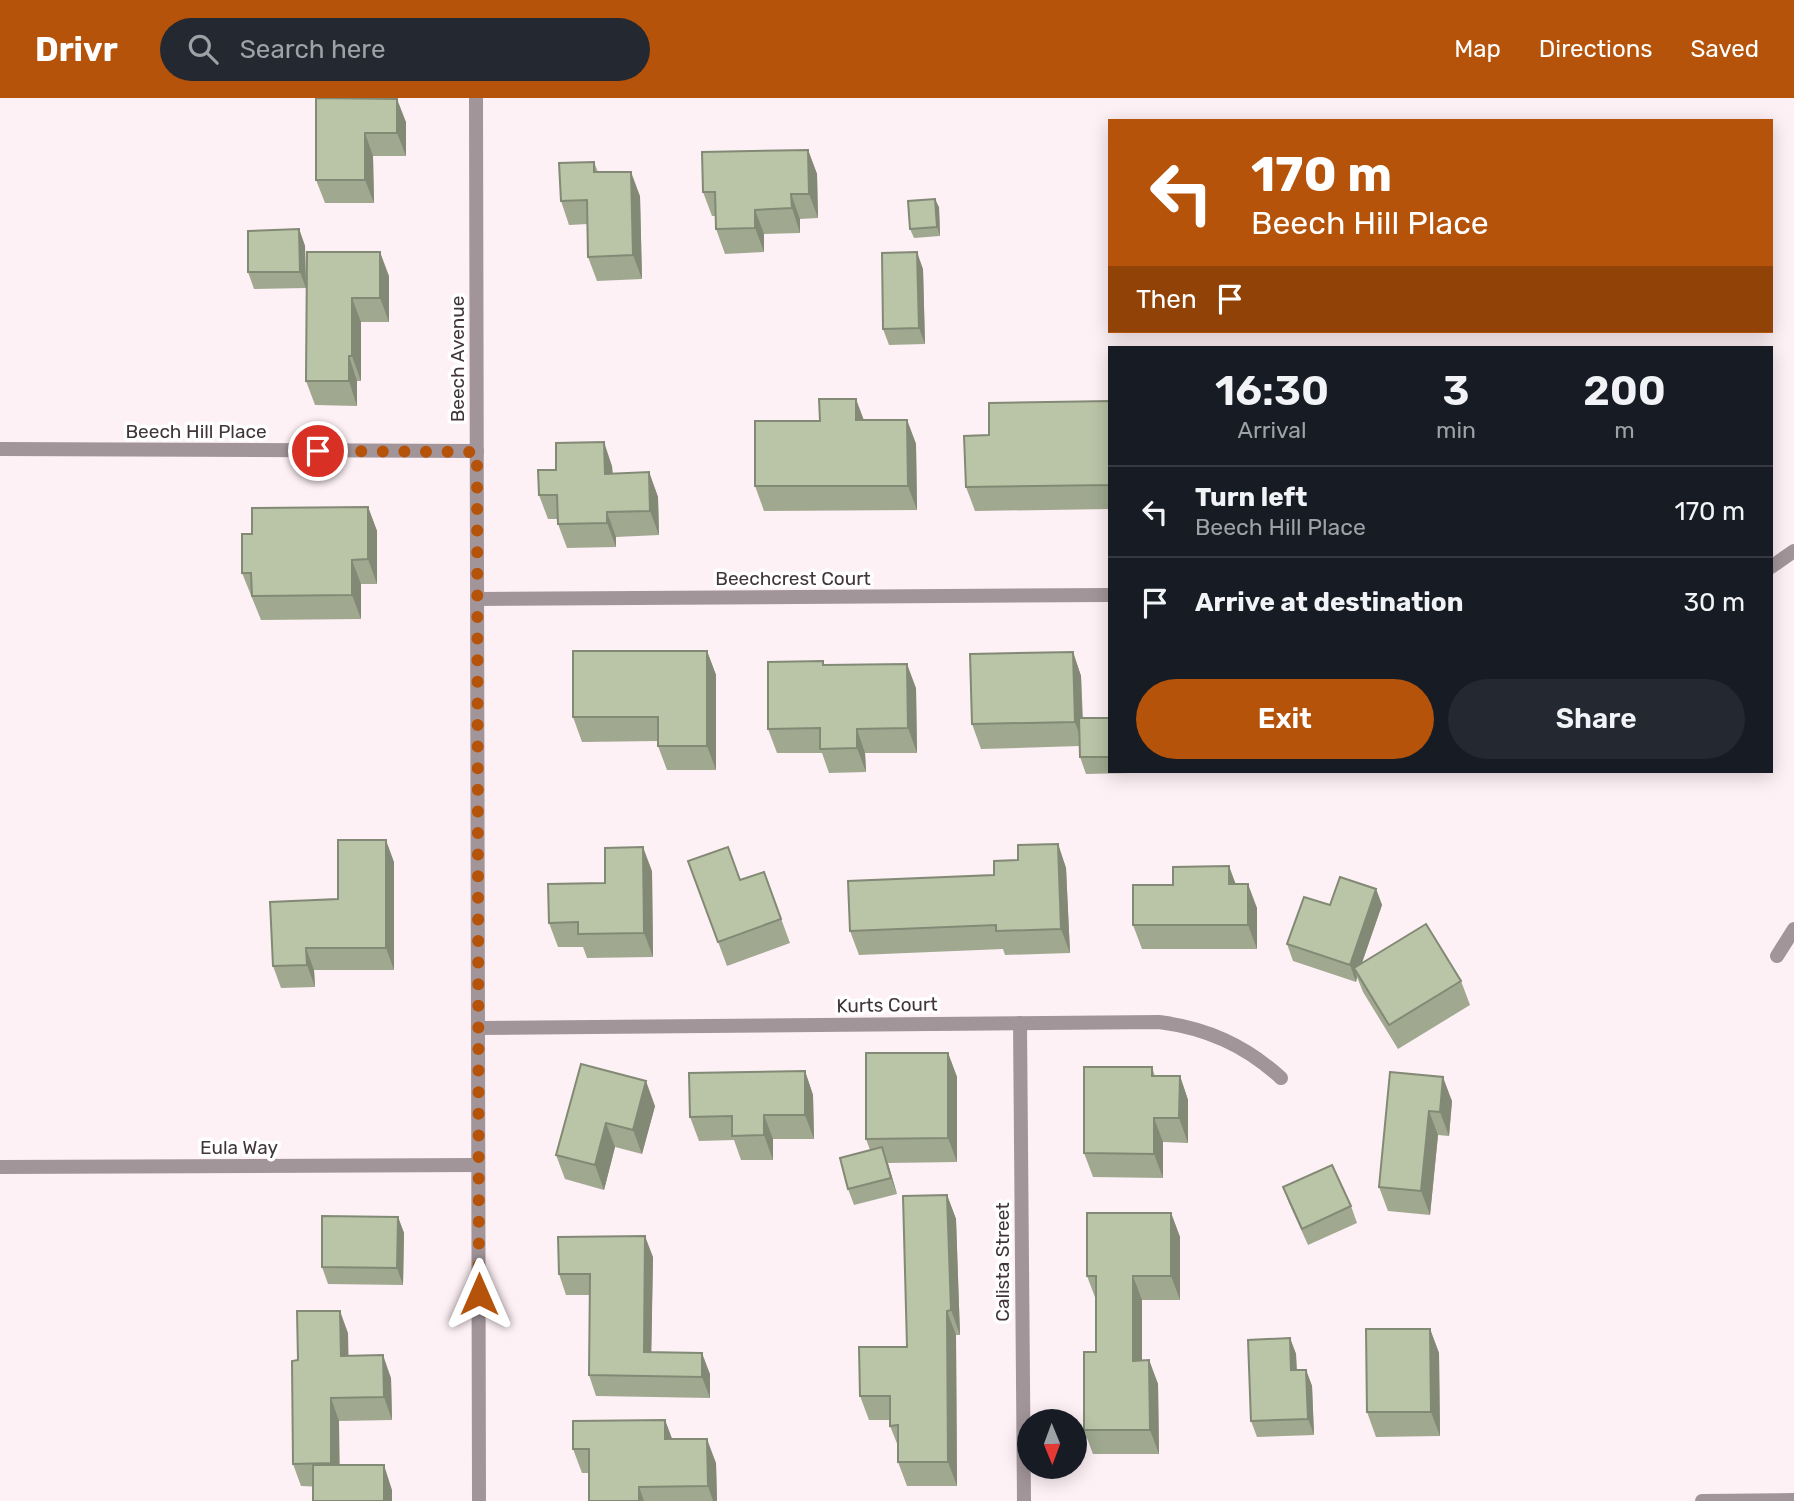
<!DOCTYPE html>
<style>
:root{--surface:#171b24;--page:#242831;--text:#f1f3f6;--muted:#9ea1a6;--line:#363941;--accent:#b45309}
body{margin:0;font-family:Rubik,sans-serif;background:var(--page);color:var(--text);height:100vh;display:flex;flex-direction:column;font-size:26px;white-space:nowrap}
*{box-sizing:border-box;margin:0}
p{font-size:23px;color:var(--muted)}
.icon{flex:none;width:38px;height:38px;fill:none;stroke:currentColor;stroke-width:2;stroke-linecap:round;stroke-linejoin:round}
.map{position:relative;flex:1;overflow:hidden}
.side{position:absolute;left:1108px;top:248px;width:665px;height:427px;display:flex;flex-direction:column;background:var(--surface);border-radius:0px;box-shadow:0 4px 18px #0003}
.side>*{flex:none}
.guide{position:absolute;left:1108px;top:21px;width:665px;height:214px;border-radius:0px;box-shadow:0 4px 18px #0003;background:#b45309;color:#fff;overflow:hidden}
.needle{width:46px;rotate:179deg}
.buttons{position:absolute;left:1017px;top:1311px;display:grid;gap:14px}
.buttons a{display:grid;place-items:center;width:70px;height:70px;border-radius:50%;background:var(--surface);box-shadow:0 4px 18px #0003;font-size:35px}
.pin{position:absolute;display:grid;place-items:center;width:60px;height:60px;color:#fff;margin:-30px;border:4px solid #fff;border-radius:50%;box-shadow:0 2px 7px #0007}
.me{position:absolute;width:77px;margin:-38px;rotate:0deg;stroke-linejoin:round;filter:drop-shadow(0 0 5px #0008)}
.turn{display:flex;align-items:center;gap:24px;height:147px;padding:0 28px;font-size:32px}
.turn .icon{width:91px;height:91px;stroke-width:2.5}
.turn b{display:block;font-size:49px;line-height:60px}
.then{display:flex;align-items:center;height:66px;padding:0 28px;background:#0003;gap:14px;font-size:26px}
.eta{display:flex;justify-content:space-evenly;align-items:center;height:119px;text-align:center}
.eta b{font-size:42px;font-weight:600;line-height:49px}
.button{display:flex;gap:14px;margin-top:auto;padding:14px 28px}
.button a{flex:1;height:80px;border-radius:42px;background:var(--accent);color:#fff;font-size:28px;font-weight:600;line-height:80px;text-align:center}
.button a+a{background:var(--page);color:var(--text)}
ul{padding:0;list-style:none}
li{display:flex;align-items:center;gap:21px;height:91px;padding:0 28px;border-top:2px solid var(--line)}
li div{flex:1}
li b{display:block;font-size:26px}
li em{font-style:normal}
header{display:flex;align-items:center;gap:42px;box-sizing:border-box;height:98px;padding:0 35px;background:var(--accent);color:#fff}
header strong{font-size:33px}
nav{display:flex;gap:38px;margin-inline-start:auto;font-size:24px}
.search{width:490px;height:63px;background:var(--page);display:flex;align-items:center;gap:18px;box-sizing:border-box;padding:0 24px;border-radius:38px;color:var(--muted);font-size:26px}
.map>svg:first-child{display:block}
</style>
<header>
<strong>Drivr</strong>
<div class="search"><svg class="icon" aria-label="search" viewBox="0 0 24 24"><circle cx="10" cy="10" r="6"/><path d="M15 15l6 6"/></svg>Search here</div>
<nav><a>Map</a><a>Directions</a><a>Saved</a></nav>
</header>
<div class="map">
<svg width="1794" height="1403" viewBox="0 0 1794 1403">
<rect width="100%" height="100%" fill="#fef1f6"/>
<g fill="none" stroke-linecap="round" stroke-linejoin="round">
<g stroke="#a2959a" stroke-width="14">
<path d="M0,351L477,353"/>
<path d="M1771,469L1794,453"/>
<path d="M477,501L1110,497"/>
<path d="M1777,858L1794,831"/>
<path d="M1020,925L1024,1403"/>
<path d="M478,930L1159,924C1206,930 1245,947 1281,980"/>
<path d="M0,1069L478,1067"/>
<path d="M1702,1403L1794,1402"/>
</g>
<path stroke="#a2959a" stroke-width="14" d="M476,0L479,1403"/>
</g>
<g fill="#a0a990">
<path d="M368,1L406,24V58H373L374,105H325L316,82Z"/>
<path d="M808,52L817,76L818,120L800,121V135L764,136V154L725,156L716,131V118H712L703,94Z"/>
<path d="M594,64L598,74L640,98L642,181L597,183L588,159V126L569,127L561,103Z"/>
<path d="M939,109L940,138L914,140L910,131Z"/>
<path d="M299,131L305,148L306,190L254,191L248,174Z"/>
<path d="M307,154L389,178V224H361V283H357V308L315,307L306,283Z"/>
<path d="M923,171L925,246L889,247L883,231Z"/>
<path d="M1110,303V411L975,413L966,389L989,337Z"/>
<path d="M864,322H907L916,346L917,412L764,413L755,388Z"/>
<path d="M612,368L613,376L649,374L658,399L659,437L616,439V449L567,450L558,426V421H548L539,397L556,372Z"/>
<path d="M368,409L377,433V486H361V521L261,522L242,475L252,436Z"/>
<path d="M707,553L716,577V672H667L658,648V643L582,644L573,619Z"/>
<path d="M1073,554L1081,578L1083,620H1110V674H1132V675L1086,676L1080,659V648L981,651L972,626Z"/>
<path d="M823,563L824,567L916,590L917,655H865L866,674L829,675L822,655H777L768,631Z"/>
<path d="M1058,746L1066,770L1070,855L1005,857L1003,851L859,857L850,833L994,777L1018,762Z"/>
<path d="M688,763L740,782L764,774L790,845L727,868Z"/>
<path d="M394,764V872H314L315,889L281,890L273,868L338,801Z"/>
<path d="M652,773L653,859L587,860L583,849H558L549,825L605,785Z"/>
<path d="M1235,786L1257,810V851H1142L1133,827Z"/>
<path d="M1376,791L1382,807L1362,865L1461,883L1470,907L1398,951L1363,894L1357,879L1356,884L1293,863L1287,846L1330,807Z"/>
<path d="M948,955L957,979V1064L888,1065L897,1096L854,1107L848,1091L870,1052L866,1041Z"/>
<path d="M581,966L655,1008L642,1056L615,1049L604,1092L565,1081L556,1057Z"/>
<path d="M1152,969L1155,978H1180L1188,1002V1045L1163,1044V1080L1093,1079L1084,1055Z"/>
<path d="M805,973L813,997L814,1041H773V1062H741L734,1042L699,1043L690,1019Z"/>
<path d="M1390,974L1452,1003L1449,1038L1438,1037L1430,1117L1388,1113L1379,1089Z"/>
<path d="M1283,1089L1351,1108L1357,1125L1308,1147L1289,1105Z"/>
<path d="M947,1097L956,1121L960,1237H956L957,1388H907L898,1364V1348L890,1328V1322H869L860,1298L907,1249Z"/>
<path d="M1171,1115L1180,1139V1202H1142V1262H1149L1158,1286L1159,1356H1093L1084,1332L1096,1254V1202L1087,1178Z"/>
<path d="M398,1119L404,1135L403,1187L328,1186L322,1169Z"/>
<path d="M653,1159L651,1254L710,1276V1300L596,1298L589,1277L590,1197H566L559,1176Z"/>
<path d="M1430,1231L1439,1255L1440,1338L1376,1339L1367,1314Z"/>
<path d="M348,1235V1258L391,1280L392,1322L339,1323V1367L392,1392L301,1388L293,1366L298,1262Z"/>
<path d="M1290,1240L1296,1256L1297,1272H1306L1312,1288L1314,1337L1257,1339L1251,1323Z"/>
<path d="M665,1322L672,1341L716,1365L717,1403H589V1375H582L573,1351Z"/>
</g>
<g fill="#828975">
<path d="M397,1L406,24V58L397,35Z"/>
<path d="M365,35L373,58L374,105L365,82Z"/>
<path d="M808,52L817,76L818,120L809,96Z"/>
<path d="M631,74L640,98L642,181L633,157Z"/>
<path d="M791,96L800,121V135L792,110Z"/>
<path d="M935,101L939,109L940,138L937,129Z"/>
<path d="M755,112L764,136V154L755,130Z"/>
<path d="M299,131L305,148L306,190L300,174Z"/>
<path d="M380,154L389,178V224L380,200Z"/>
<path d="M917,154L923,171L925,246L919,230Z"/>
<path d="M352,200L361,224V283L352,258Z"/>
<path d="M349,258L357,283V308L349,283Z"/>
<path d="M856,301L865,325L856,322Z"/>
<path d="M907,322L916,346L917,412L908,388Z"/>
<path d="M604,344L612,368L613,400L605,376Z"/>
<path d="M649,374L658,399L659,437L650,413Z"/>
<path d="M368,409L377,433V486L368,461Z"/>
<path d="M607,414L616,439V449L607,425Z"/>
<path d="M352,462L361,486V521L352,497Z"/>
<path d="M707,553L716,577V672L707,648Z"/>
<path d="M1073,554L1081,578L1083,648L1075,624Z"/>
<path d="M907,566L916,590L917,655L908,630Z"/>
<path d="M857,631L865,655L866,674L857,650Z"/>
<path d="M386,742L394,764V872L386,850Z"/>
<path d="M1058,746L1066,770L1070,855L1061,831Z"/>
<path d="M643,749L652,773L653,859L644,835Z"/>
<path d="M1229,768L1238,792L1229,786Z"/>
<path d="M1248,786L1257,810V851L1248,827Z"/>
<path d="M1376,791L1382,807L1358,876L1354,870L1357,879L1356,884L1350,867Z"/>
<path d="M306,850L314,872L315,889L307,867Z"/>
<path d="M948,955L957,979V1064L948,1040Z"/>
<path d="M805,973L813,997L814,1041L805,1017Z"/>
<path d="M1180,978L1188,1002V1045L1179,1020Z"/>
<path d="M1443,979L1452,1003L1449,1038L1440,1014Z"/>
<path d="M646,983L655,1008L642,1056L633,1032Z"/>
<path d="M1429,1013L1438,1037L1430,1117L1421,1093Z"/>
<path d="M764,1017L773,1041V1062L764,1037Z"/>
<path d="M1154,1020L1163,1044V1080L1154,1056Z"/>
<path d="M606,1025L615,1049L604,1092L595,1067Z"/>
<path d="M882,1049L888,1066L897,1096L891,1080Z"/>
<path d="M947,1097L956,1121L960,1237L951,1212Z"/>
<path d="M1171,1115L1180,1139V1202L1171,1178Z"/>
<path d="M398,1119L404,1135L403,1187L397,1170Z"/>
<path d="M645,1138L653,1159L651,1275L644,1254Z"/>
<path d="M1133,1178L1142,1202V1287L1133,1263Z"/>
<path d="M340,1213L348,1235L349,1280L341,1258Z"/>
<path d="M947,1213L956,1237L957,1388L948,1364Z"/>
<path d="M1430,1231L1439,1255L1440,1338L1431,1314Z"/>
<path d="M1290,1240L1296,1256L1297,1288L1291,1272Z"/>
<path d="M702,1255L710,1276V1300L702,1279Z"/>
<path d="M383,1257L391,1280L392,1322L384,1299Z"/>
<path d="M1149,1262L1158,1286L1159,1356L1150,1332Z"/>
<path d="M1306,1272L1312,1288L1314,1337L1308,1321Z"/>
<path d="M331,1300L339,1323L340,1388L331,1365Z"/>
<path d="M665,1322L674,1346L665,1341Z"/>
<path d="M707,1341L716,1365L717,1403H713L708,1388Z"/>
<path d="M384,1367L392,1392V1403H384Z"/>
<path d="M639,1389L644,1403H639Z"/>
</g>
<g fill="#bac4a7" stroke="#828975" stroke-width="2">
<path d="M316,0L397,1V35H365V82H316Z"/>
<path d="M808,52L809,96H791L792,110L755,112V130L716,131L715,94H703L702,54Z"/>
<path d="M594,64V74H631L633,157L588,159L587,102L561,103L559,65Z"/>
<path d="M935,101L937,129L910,131L908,103Z"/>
<path d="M299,131L300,174H248V133Z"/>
<path d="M307,154H380V200H352V258H349V283H306Z"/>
<path d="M917,154L919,230L883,231L882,155Z"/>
<path d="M819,301H856V322H907L908,388H755V323H820Z"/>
<path d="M1110,303V387L966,389L964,338L989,337V305Z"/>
<path d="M604,344L605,376L649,374L650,413L607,414V425L558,426L557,397H539L538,372H556V345Z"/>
<path d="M368,409V461L352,462V497L252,498L251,475H242V436H252V410Z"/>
<path d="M573,553H707V648H658V619H573Z"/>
<path d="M1073,554L1075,624L972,626L970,556Z"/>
<path d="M823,563V567L907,566L908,630L857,631V650L820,651V630L768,631V564Z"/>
<path d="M1079,620H1110V659H1080Z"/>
<path d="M338,742H386V850H306L307,867L273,868L270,804L338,801Z"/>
<path d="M1058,746L1061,831L996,833V827L850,833L848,783L994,777V763L1018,762V747Z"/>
<path d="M643,749L644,835L578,836V824L549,825L548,786L605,785V750Z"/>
<path d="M728,749L740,782L764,774L781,821L718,844L688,763Z"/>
<path d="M1229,768V786H1248V827H1133V787H1173V769Z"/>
<path d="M1340,779L1376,791L1350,867L1287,846L1304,799L1330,807Z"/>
<path d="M1426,826L1461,883L1389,927L1354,870Z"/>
<path d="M866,955H948V1040L866,1041Z"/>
<path d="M581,966L646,983L633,1032L606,1025L595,1067L556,1057Z"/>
<path d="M1084,969H1152V978H1180L1179,1020H1154V1056L1084,1055Z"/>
<path d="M805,973V1017H764V1037L732,1038V1018L690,1019L689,975Z"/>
<path d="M1390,974L1443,979L1440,1014L1429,1013L1421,1093L1379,1089Z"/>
<path d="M882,1049L891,1080L848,1091L840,1060Z"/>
<path d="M1332,1067L1351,1108L1302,1131L1283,1089Z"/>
<path d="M947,1097L951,1212L947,1213L948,1364H898V1327L890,1328V1298H860L859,1249H907L903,1098Z"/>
<path d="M1087,1115H1171V1178H1133V1263L1149,1262L1150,1332H1084V1254H1096V1178H1087Z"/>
<path d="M322,1118L398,1119L397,1170L322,1169Z"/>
<path d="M645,1138L644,1254L702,1255V1279L589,1277L590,1176H559L558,1139Z"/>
<path d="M297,1213H340L341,1258L383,1257L384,1299L331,1300V1365L293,1366L292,1263L298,1262Z"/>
<path d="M1366,1231H1430L1431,1314H1367Z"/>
<path d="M1290,1240L1291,1272H1306L1308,1321L1251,1323L1248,1242Z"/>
<path d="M665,1322V1341H707L708,1388L639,1389V1403H589V1351H573V1323Z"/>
<rect x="313" y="1367" width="71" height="36"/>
</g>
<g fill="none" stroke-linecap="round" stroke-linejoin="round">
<path stroke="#b45309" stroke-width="12" stroke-dasharray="0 21.6" d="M318,353L477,354L479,1196"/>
</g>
<g text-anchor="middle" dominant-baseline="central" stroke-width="7" stroke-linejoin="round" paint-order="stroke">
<g font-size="19" fill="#41353a" stroke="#fff">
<text transform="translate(457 261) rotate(-90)">Beech Avenue</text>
<text x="196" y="333">Beech Hill Place</text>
<text x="793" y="480">Beechcrest Court</text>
<text transform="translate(887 907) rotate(-1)">Kurts Court</text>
<text x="239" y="1049">Eula Way</text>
<text transform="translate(1002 1164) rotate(-90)">Calista Street</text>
</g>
</g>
</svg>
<div class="buttons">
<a><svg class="needle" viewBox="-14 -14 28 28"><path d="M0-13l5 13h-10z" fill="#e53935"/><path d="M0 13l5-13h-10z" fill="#9ea1a6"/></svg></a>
</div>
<div class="pin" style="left:318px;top:353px;background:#d93025"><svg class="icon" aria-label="arrive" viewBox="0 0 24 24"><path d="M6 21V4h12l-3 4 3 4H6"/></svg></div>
<svg class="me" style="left:479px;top:1196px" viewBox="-20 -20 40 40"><path d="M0-17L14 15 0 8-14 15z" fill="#b45309" stroke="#fff" stroke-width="4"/></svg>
<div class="guide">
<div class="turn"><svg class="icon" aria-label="left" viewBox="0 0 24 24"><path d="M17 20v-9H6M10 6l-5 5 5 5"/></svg><div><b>170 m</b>Beech Hill Place</div></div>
<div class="then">Then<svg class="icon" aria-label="arrive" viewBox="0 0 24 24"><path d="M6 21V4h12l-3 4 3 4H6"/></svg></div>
</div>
<section class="side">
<div class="eta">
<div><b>16:30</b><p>Arrival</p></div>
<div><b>3</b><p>min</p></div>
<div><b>200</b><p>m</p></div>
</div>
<ul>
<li><svg class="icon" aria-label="left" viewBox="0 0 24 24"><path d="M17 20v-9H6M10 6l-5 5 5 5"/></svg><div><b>Turn left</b><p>Beech Hill Place</p></div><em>170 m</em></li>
<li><svg class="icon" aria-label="arrive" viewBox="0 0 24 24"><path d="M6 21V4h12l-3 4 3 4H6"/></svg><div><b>Arrive at destination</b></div><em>30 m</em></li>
</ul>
<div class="button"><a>Exit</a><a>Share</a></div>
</section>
</div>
